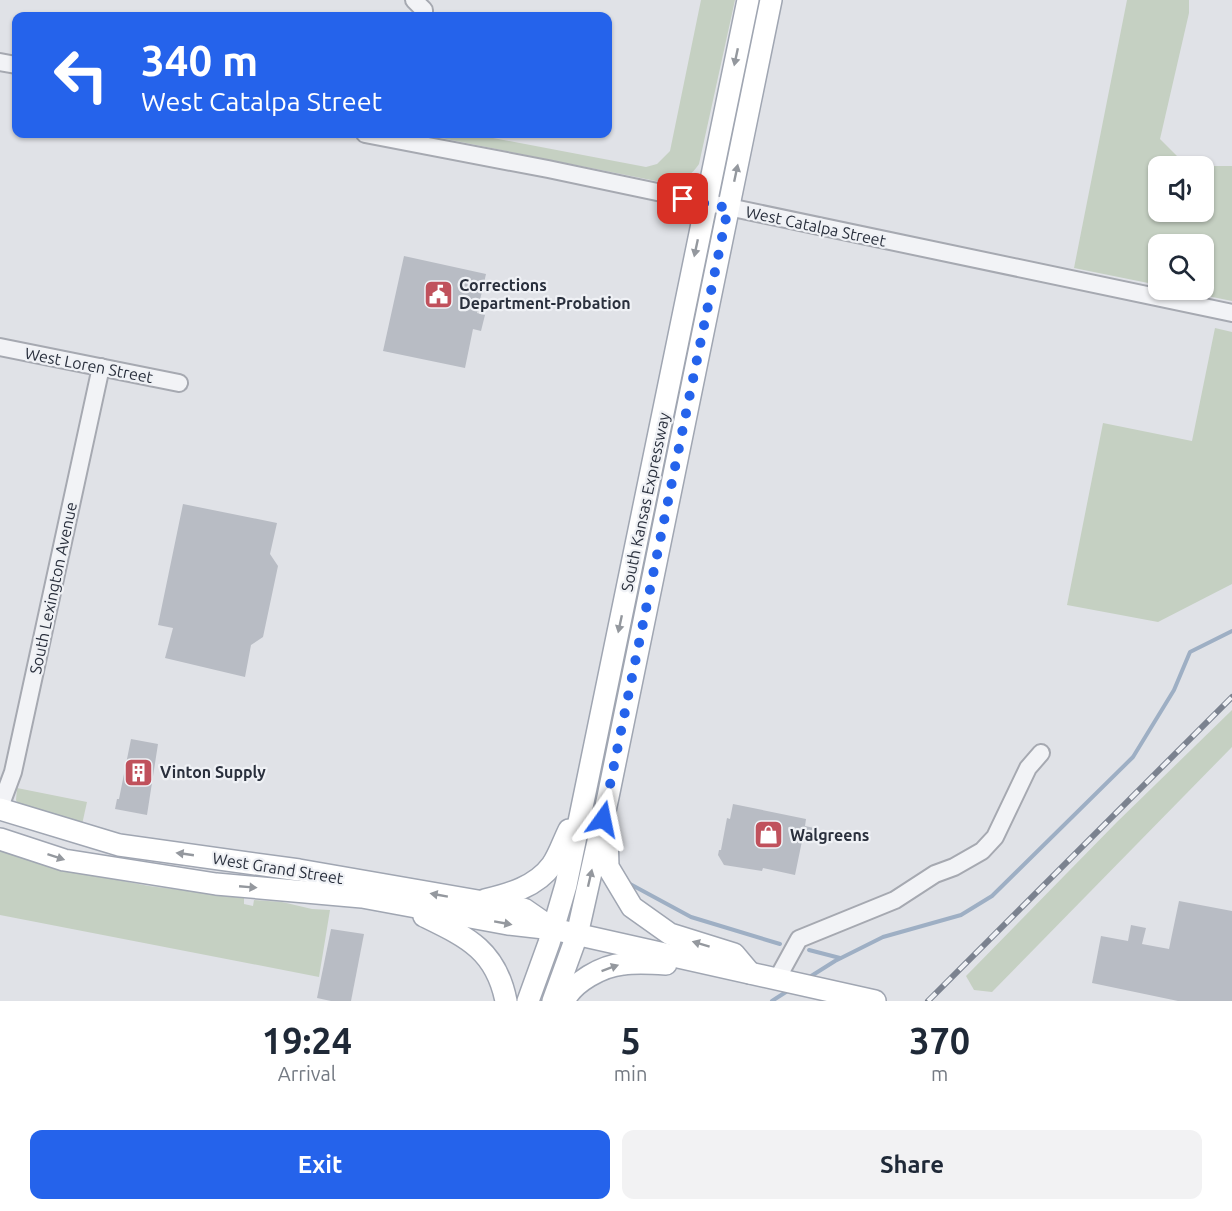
<!DOCTYPE html>
<style>
:root{--surface:#fff;--page:#f2f2f3;--text:#1f2937;--muted:#747a83;--accent:#2563eb}
body{margin:0;font-family:Ubuntu,sans-serif;background:var(--page);color:var(--text);height:100vh;display:flex;flex-direction:column;font-size:22px;white-space:nowrap}
*{box-sizing:border-box;margin:0}
p{font-size:20px;color:var(--muted)}
.icon{flex:none;width:33px;height:33px;fill:none;stroke:currentColor;stroke-width:2;stroke-linecap:round;stroke-linejoin:round}
.map{position:relative;height:1001px;overflow:hidden}
.side{display:flex;flex-direction:column;background:var(--surface);flex:1}
.side>*{flex:none}
.top-card{position:absolute;left:12px;top:12px;width:600px;height:126px;border-radius:12px;box-shadow:0 2px 4px #0004;background:#2563eb;color:#fff;overflow:hidden}
.fabs{position:absolute;left:1148px;top:156px;display:grid;gap:12px}
.fabs a{display:grid;place-items:center;width:66px;height:66px;border-radius:12px;background:var(--surface);box-shadow:0 2px 4px #0004;font-size:30px}
.pin{position:absolute;display:grid;place-items:center;width:51px;height:51px;color:#fff;margin:-26px;border-radius:12px;box-shadow:0 3px 9px #0006}
.me{position:absolute;width:66px;margin:-33px;rotate:12deg;stroke-linejoin:round;filter:drop-shadow(0 0 4px #0008)}
.turn{display:flex;align-items:center;gap:21px;height:126px;padding:0 30px;font-size:27px}
.turn .icon{width:78px;height:78px;stroke-width:2.5}
.turn b{display:block;font-size:42px;line-height:51px}
.eta{display:flex;justify-content:space-evenly;align-items:center;height:102px;text-align:center}
.eta b{font-size:36px;font-weight:700;line-height:42px}
.button{display:flex;gap:12px;margin-top:auto;padding:12px 30px}
.button a{flex:1;height:69px;border-radius:12px;background:var(--accent);color:#fff;font-size:24px;font-weight:700;line-height:69px;text-align:center}
.button a+a{background:var(--page);color:var(--text)}
.map>svg:first-child{display:block}
</style>
<div class="map">
<svg width="1232" height="1001" viewBox="0 0 1232 1001">
<rect width="100%" height="100%" fill="#e0e2e7"/>
<g fill="#c5d0c2" fill-rule="evenodd">
<path d="M701,0H735L699,164C688,181 675,182 656,181L426,135L425,134H472L646,167L657,164L670,151Z"/>
<path d="M1127,0H1189V13L1160,139L1178,157L1209,166H1232V301L1178,290H1203V244H1158V285L1074,268ZM1158,166H1203V212H1158Z"/>
<path d="M1215,328L1232,332V584L1158,622L1067,605L1103,423L1192,441Z"/>
<path d="M1232,710V747L992,992L974,990L966,976L1117,822Z"/>
<path d="M17,788L87,802L81,829L20,809L16,800Z"/>
<path d="M0,846L71,871L149,886L244,898V904L253,906L254,900L282,902L312,909L330,910L319,977L0,915Z"/>
</g>
<g fill="none" stroke-linecap="round" stroke-linejoin="round">
<g stroke="#9eafc4" stroke-width="4">
<path d="M630,884L691,917L780,944"/>
<path d="M809,950L840,958"/>
<path d="M808,978L835,961L883,937L961,915L992,896L1133,757L1174,690L1190,652L1232,631"/>
<path d="M772,1001L789,990"/>
</g>
</g>
<g fill="#b8bcc4">
<path d="M404,256L486,274L477,313L485,315L481,331L473,329L465,368L383,351Z"/>
<path d="M183,504L277,523L270,554L278,566L263,637L251,645L245,677L165,658L173,628L158,625Z"/>
<path d="M131,739L158,744L147,815L115,809L117,799H119Z"/>
<path d="M733,804L806,819L805,826L814,828L811,843L802,841L795,875L763,868L762,871L724,865L718,855L719,850H721L727,818L730,819Z"/>
<path d="M1179,901L1232,911V1001H1178L1092,983L1101,936L1128,941L1131,925L1146,928L1142,944L1169,949Z"/>
<path d="M331,929L364,934L351,1001H331L317,998Z"/>
</g>
<g fill="none" stroke-linecap="round" stroke-linejoin="round">
<defs>
<g id="minor">
<path d="M414,0L424,10V16"/>
<path d="M0,62L16,65"/>
<path d="M365,134L548,169L1232,313"/>
<path d="M0,347L179,383"/>
<path d="M0,807L13,772L101,367"/>
<path d="M777,979L799,939L895,900L935,874L954,867L982,851L995,837L1028,768L1041,753"/>
</g>
<g id="major">
<path d="M0,809L119,845L299,870L524,909L550,927"/>
<path d="M607,833L608,867L632,907L670,934L734,954L750,973"/>
<path d="M0,839L64,860L216,884L362,897L508,924L553,929L875,1001"/>
<path d="M485,900C509,894 536,887 552,865C559,855 563,842 569,830"/>
<path d="M424,916C467,937 496,950 506,1001"/>
<path d="M528,1001L549,943L566,885L748,0"/>
<path d="M553,1001L577,935L608,797L771,0"/>
<path d="M564,1001C573,982 602,966 623,964C637,962 652,963 666,964"/>
</g>
</defs>
<use href="#minor" stroke="#a6a9b1" stroke-width="20"/>
<use href="#major" stroke="#a0a6b2" stroke-width="24"/>
<use href="#minor" stroke="#f2f3f6" stroke-width="16"/>
<use href="#major" stroke="#fff" stroke-width="21"/>
<defs>
<path id="rail" d="M928,1001L1232,697"/>
</defs>
<use href="#rail" stroke="#7b828f" stroke-width="6"/>
<use href="#rail" stroke="#eff1f5" stroke-width="4" stroke-dasharray="11" stroke-linecap="butt"/>
</g>
<defs><path id="oneway-solid" d="M-6-.8H1V-3.2L6.5 0L1 3.2V.8H-6Z" transform="scale(1.5)"/></defs>
<g fill="#94989e">
<use href="#oneway-solid" transform="translate(736 57) rotate(102)"/>
<use href="#oneway-solid" transform="translate(736 173) rotate(-78)"/>
<use href="#oneway-solid" transform="translate(696 248) rotate(102)"/>
<use href="#oneway-solid" transform="translate(620 624) rotate(102)"/>
<use href="#oneway-solid" transform="translate(185 854) rotate(-172)"/>
<use href="#oneway-solid" transform="translate(56 857) rotate(18)"/>
<use href="#oneway-solid" transform="translate(590 878) rotate(-77)"/>
<use href="#oneway-solid" transform="translate(248 887) rotate(5)"/>
<use href="#oneway-solid" transform="translate(439 895) rotate(-170)"/>
<use href="#oneway-solid" transform="translate(503 923) rotate(10)"/>
<use href="#oneway-solid" transform="translate(701 944) rotate(-163)"/>
<use href="#oneway-solid" transform="translate(610 968) rotate(-20)"/>
</g>
<g fill="none" stroke-linecap="round" stroke-linejoin="round">
<path stroke="#2563eb" stroke-width="10" stroke-dasharray="0 18" d="M603,819L728,208L683,199"/>
</g>
<defs>
<symbol id="civic-square" viewBox="-11 -11 22 22"><rect x="-9" y="-9" width="18" height="18" rx="4" fill="#c0515c" stroke="#eff1f5"/><path d="M-.6-6.5H3V-4.5H.6V-3L4-1V1h2V6H-6V1h2V-1L-.6-3ZM-1.2 2.5V6h2.4V2.5Z" fill="#fff"/></symbol>
<symbol id="building-square" viewBox="-11 -11 22 22"><rect x="-9" y="-9" width="18" height="18" rx="4" fill="#c0515c" stroke="#eff1f5"/><path d="M-4-6H4V6H1V3H-1V6H-4ZM-2.5-4.3h1.7v1.8h-1.7ZM.8-4.3h1.7v1.8H.8ZM-2.5-1h1.7V.8h-1.7ZM.8-1h1.7V.8H.8Z" fill="#fff"/></symbol>
<symbol id="shop-square" viewBox="-11 -11 22 22"><rect x="-9" y="-9" width="18" height="18" rx="4" fill="#c0515c" stroke="#eff1f5"/><path d="M-5-2.5h2.3a2.7 3.5 0 0 1 5.4 0H5L5.5 6h-11ZM-1.5-2.5h3a1.5 2.3 0 0 0-3 0Z" fill="#fff"/></symbol>
</defs>
<g fill-rule="evenodd">
<use href="#civic-square" x="422" y="278" width="33" height="33"/>
<use href="#building-square" x="122" y="756" width="33" height="33"/>
<use href="#shop-square" x="752" y="818" width="33" height="33"/>
</g>
<g text-anchor="middle" dominant-baseline="central" stroke-width="4.5" stroke-linejoin="round" paint-order="stroke">
<g font-size="16" fill="#2a303d" stroke="#eff1f5">
<text transform="translate(816 226) rotate(12)">West Catalpa Street</text>
<text transform="translate(89 365) rotate(11)">West Loren Street</text>
<text transform="translate(645 502) rotate(-78)">South Kansas Expressway</text>
<text transform="translate(53 588) rotate(-78)">South Lexington Avenue</text>
<text transform="translate(278 868) rotate(9)">West Grand Street</text>
</g>
<g font-size="16" font-weight="bold" fill="#2a303d" stroke="#eff1f5" text-anchor="start">
<text x="459" y="285">Corrections<tspan x="459" dy="18">Department-Probation</tspan></text>
<text x="160" y="772">Vinton Supply</text>
<text x="790" y="835">Walgreens</text>
</g>
</g>
</svg>
<div class="fabs">
<a><svg class="icon" aria-label="sound" viewBox="0 0 24 24"><path d="M4 9h4l5-4v14l-5-4H4zM17 9q2 3 0 6"/></svg></a>
<a><svg class="icon" aria-label="search" viewBox="0 0 24 24"><circle cx="10" cy="10" r="6"/><path d="M15 15l6 6"/></svg></a>
</div>
<div class="pin" style="left:683px;top:199px;background:#d93025"><svg class="icon" aria-label="arrive" viewBox="0 0 24 24"><path d="M6 21V4h12l-3 4 3 4H6"/></svg></div>
<svg class="me" style="left:603px;top:819px" viewBox="-20 -20 40 40"><path d="M0-17L14 15 0 8-14 15z" fill="#2563eb" stroke="#fff" stroke-width="4"/></svg>
<div class="top-card">
<div class="turn"><svg class="icon" aria-label="left" viewBox="0 0 24 24"><path d="M17 20v-9H6M10 6l-5 5 5 5"/></svg><div><b>340 m</b>West Catalpa Street</div></div>
</div>
</div>
<section class="side">
<div class="eta">
<div><b>19:24</b><p>Arrival</p></div>
<div><b>5</b><p>min</p></div>
<div><b>370</b><p>m</p></div>
</div>
<div class="button"><a>Exit</a><a>Share</a></div>
</section>
